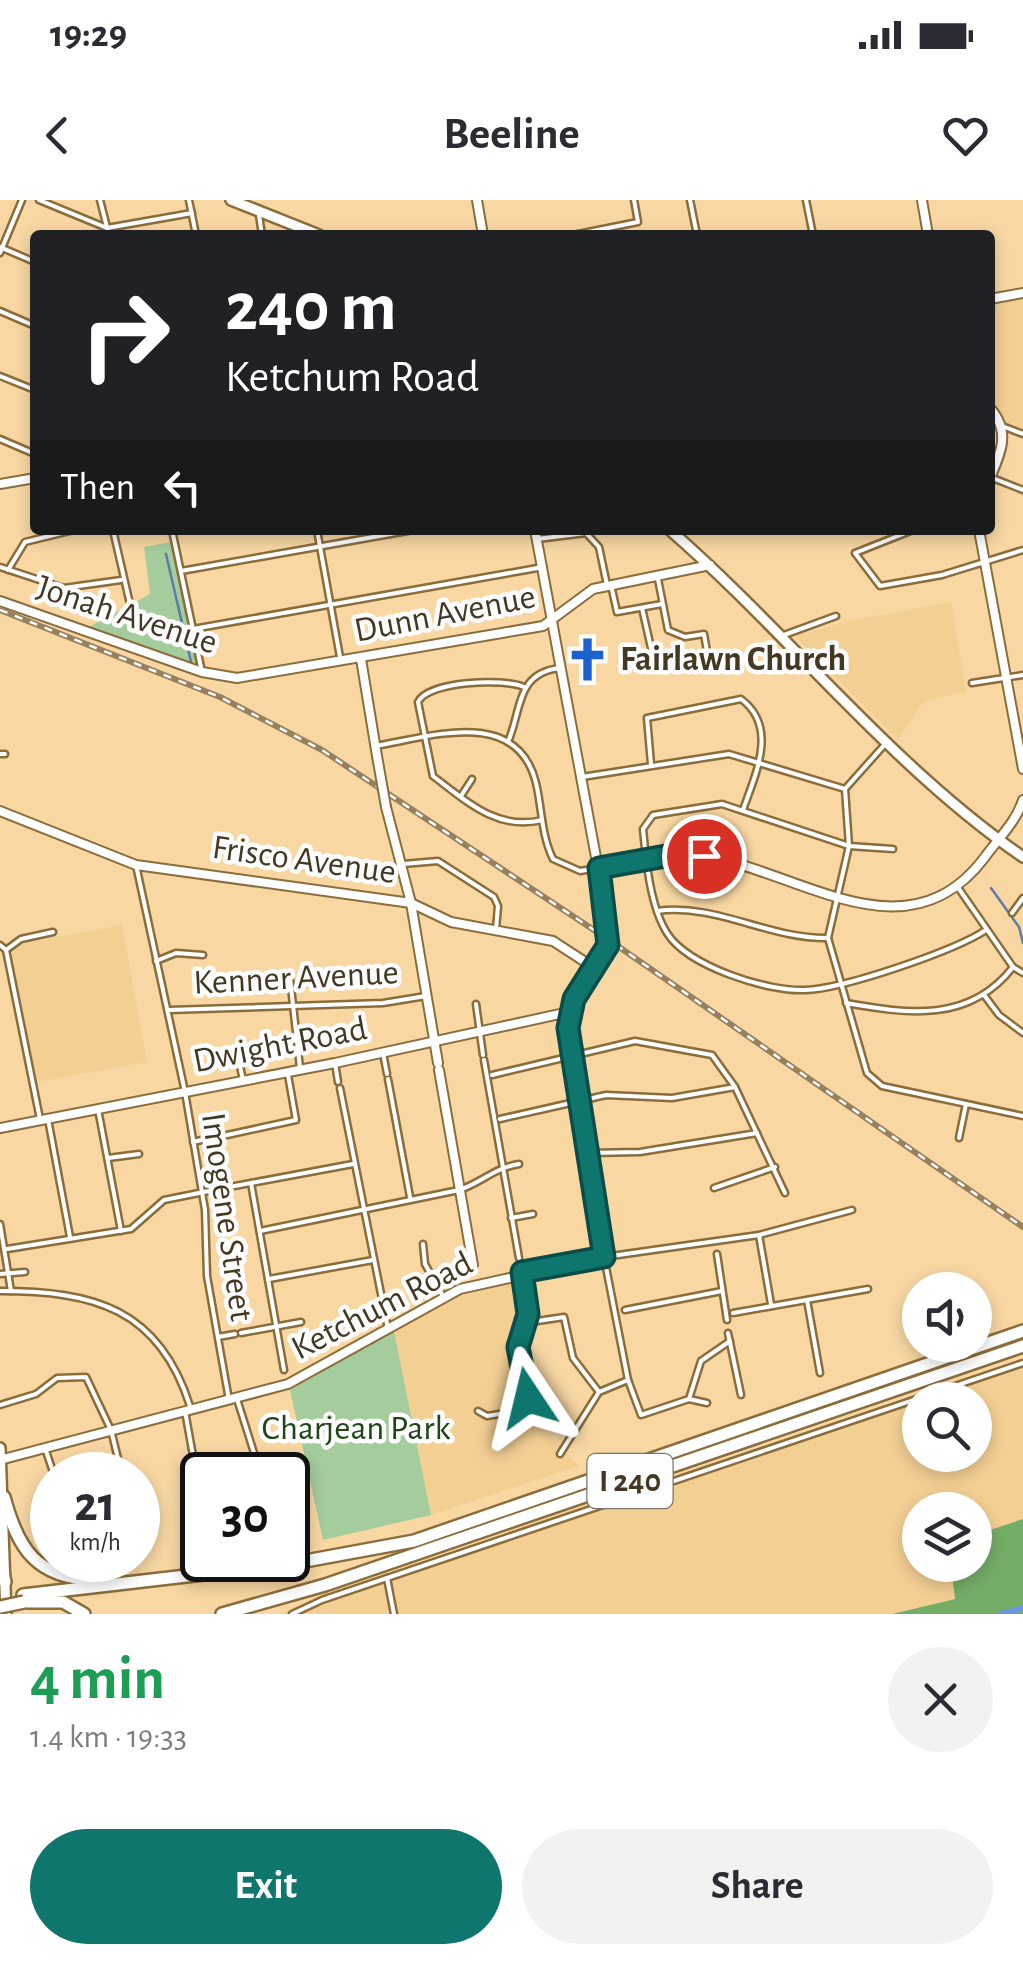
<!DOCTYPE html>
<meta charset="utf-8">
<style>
:root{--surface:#fff;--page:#f2f2f3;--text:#2b2b33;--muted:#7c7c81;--accent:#0f766e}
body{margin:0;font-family:"Alegreya Sans",sans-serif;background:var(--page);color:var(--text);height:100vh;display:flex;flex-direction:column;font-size:38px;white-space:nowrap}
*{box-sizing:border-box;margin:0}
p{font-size:32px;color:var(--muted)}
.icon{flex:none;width:55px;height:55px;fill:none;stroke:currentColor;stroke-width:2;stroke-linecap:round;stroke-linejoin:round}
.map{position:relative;height:1414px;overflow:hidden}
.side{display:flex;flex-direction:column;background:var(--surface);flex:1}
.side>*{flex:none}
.banner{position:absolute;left:30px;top:30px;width:965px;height:305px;border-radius:10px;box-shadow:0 5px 15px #0003;background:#202124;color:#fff;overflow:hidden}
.controls{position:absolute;left:902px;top:1072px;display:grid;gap:20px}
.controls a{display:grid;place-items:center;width:90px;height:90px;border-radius:50%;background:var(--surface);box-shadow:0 5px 15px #0003;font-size:50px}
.speed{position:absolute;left:30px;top:1252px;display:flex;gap:20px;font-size:50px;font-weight:700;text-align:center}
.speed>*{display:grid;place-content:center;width:130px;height:130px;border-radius:50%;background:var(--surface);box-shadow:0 5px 15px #0003;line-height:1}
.speed small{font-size:25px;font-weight:400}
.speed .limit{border:5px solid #111;border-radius:15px;background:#fff;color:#111}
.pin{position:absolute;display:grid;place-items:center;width:85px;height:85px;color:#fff;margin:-42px;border:5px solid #fff;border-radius:50%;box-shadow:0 2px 10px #0007}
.me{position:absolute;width:110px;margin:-55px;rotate:350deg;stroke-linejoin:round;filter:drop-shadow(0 0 8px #0008)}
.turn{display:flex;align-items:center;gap:35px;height:210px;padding:0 30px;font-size:45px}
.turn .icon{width:130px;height:130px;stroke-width:2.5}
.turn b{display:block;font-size:70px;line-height:85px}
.then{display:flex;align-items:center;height:95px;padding:0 30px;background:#0003;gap:20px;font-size:38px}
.round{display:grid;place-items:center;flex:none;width:105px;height:105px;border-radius:52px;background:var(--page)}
.summary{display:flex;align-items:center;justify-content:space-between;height:170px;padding:0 30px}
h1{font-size:60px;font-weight:700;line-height:75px;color:#1e9e55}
.primary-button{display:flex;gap:20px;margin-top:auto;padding:20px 30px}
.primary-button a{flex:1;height:115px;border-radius:60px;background:var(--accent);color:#fff;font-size:40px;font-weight:700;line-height:115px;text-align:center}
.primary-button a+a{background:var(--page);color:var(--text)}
.status{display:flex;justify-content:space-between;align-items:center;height:70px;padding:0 50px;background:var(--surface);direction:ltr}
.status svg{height:28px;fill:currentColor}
header{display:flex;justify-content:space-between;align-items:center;height:130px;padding:0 30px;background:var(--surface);font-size:45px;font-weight:700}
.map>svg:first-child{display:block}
</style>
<div class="status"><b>19:29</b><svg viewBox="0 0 49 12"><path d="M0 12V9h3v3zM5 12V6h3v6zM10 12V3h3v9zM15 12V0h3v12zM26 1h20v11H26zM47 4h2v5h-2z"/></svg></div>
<header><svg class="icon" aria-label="back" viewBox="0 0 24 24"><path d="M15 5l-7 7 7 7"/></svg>Beeline<svg class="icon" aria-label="heart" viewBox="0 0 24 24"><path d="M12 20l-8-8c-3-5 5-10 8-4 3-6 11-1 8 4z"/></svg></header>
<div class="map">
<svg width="1023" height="1414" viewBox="0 0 1023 1414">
<rect width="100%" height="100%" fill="#f8d7a3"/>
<g fill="#f4cf94">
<path d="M1023,98V229L1005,222L990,200V104Z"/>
<path d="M951,402L966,491L923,502L898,540L795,436L849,421Z"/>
<path d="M122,725L147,862L37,882L11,751L18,744Z"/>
<path d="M518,1079L523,1102L512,1139L522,1196L519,1204L579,1266L431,1315L394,1131L472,1091Z"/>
<path d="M1023,1168V1319L975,1335V1310H920V1365H951L955,1399L892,1414H279L920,1203V1255H975V1200H929Z"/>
</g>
<g fill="#a5cc9c">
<path d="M171,342L198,464L195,465L87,428L150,394L144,347Z"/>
<path d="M394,1131L431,1315L323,1340L290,1190Z"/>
</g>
<path fill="#74ae66" d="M1023,1319V1414H892L955,1399L951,1365H975V1335Z"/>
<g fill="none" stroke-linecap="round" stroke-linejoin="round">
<g stroke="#5e7aa6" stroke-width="2.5">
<path d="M166,354L191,462"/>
<path d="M991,688L1019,727L1023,743"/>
</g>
<path stroke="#6996de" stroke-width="6" d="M1001,1414L1023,1408"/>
<defs>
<g id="street">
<path d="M39,0L107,28L192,13"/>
<path d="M100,0L109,35"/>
<path d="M189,0L196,35"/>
<path d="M690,0L697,35"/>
<path d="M806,0L813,35"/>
<path d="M259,15L262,35"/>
<path d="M573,35L638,22L634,0"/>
<path d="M0,47L35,62"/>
<path d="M0,53L22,0"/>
<path d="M0,111L35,126"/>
<path d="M0,176L35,190"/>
<path d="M1002,226L1023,234"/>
<path d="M0,239L35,254"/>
<path d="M990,277L1023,290"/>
<path d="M113,330L130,404"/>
<path d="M172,330L202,472"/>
<path d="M317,330L340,457"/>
<path d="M913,330L855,353L880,386L942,375L1023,350"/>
<path d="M537,339L586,333L599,347L607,385"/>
<path d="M0,367L64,388L121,380"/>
<path d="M8,370L25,342L74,330"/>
<path d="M181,371L413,330"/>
<path d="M658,379L668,430L685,437L704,434L710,469"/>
<path d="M611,385L617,412L662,404"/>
<path d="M642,408L654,461L707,452"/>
<path d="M193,429L543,367"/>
<path d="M784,435L836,416"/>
<path d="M972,483L1023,475"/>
<path d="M524,487C504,478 428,481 418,502L433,576C467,602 498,631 542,620"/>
<path d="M508,542C522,509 516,473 560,468"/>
<path d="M887,542L845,589L849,646L828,738L867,873L882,886L1023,916"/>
<path d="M375,546C430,537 517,506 536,583C542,608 541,634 553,659L580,671L599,668"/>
<path d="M0,554H5"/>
<path d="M651,564L647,518L741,499C779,527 755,575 743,610"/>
<path d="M582,577L729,554L845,589"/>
<path d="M461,596L472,579"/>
<path d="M893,649L849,646L722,604L653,615L643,629C646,660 650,706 667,733C687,766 768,792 805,790C843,789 954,751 986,730"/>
<path d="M403,664L438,661L494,697L498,706L496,729"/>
<path d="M136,665L185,892L205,1010L207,1076L229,1200"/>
<path d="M957,686L1013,767L1023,773"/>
<path d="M657,711C717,703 768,739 828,738"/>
<path d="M1012,713L1023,698"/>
<path d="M0,745L6,750L40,919"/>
<path d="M6,750L21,739L53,732"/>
<path d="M156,761L176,753L203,755"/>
<path d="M290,778L300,868"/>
<path d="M984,795L999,815L1023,833"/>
<path d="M846,803C908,814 970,823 1013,767"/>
<path d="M476,804L483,855"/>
<path d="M169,810L383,803L426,796"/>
<path d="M383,853L387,874"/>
<path d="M238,857L243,880"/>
<path d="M484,860L519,1058"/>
<path d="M335,863L338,882"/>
<path d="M492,875L635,841L712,855L735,887L785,993"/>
<path d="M388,879L410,997"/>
<path d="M340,888L388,1129"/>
<path d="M98,909L121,1031"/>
<path d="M48,919L70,1037"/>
<path d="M500,919L606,895L672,898L735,887"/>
<path d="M218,937L296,920L288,875"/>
<path d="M959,938L966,904"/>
<path d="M193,942L210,938"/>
<path d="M589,953L640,952L757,933"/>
<path d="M108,958L139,954"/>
<path d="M251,983L284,1170"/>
<path d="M224,988L353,964"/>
<path d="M714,988L775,967"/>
<path d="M511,1018L533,1014"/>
<path d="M0,1024L11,1091"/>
<path d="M260,1031L459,990C481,983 494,968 519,964"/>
<path d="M759,1035L771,1104"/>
<path d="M423,1044L425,1064L444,1098"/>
<path d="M7,1049L131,1029L164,1000L219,989"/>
<path d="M717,1054L727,1120"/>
<path d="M0,1074L25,1072"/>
<path d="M269,1079L373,1060"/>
<path d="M0,1091C93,1091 159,1108 190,1206"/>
<path d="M807,1100L820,1173"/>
<path d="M625,1110L722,1091"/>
<path d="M733,1113L868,1089"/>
<path d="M524,1123L564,1117L573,1158L599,1192"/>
<path d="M241,1133L301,1122"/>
<path d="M728,1133L741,1195"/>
<path d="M218,1137L235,1134"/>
<path d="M730,1141L701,1161L689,1199L641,1215L628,1180L604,1057L759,1035L852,1010"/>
<path d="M237,1199L261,1275"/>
<path d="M689,1199L707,1203"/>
<path d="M0,1205L36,1194L57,1178L86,1177L111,1230L122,1275"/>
<path d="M185,1211L202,1306"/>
<path d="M478,1211L487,1216L518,1211L526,1204L518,1147L528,1108L523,1076"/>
<path d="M45,1248L54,1275"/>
<path d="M560,1254L599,1192L628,1180"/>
<path d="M138,1344V1356"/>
<path d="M85,1360H121"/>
<path d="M387,1378L394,1414"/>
<path d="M292,1414L322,1400L1023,1163"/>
</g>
<g id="secondary">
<path d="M477,0L483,35"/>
<path d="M922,0L928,35"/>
<path d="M990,99L1023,93"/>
<path d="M990,208C1011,232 1001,252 990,278"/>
<path d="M0,284L35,278"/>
<path d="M979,330L1023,569"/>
<path d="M0,401L202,472L237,478L543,426L593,389L710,365"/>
<path d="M361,459L377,556"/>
<path d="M386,607L411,703L438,863"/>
<path d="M0,611L136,665L411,703L451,722L553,741L596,769"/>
<path d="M599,668C633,661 669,651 704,656C800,671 907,761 985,657C998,639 1016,622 1023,600"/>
<path d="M439,870L473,1065"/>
<path d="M0,928L335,863L569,812"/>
<path d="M0,1260L288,1184L460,1089L604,1057L567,828C572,789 609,767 609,727L535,330"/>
</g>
<g id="primary">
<path d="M231,0L319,35"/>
<path d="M670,330C790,435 891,566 1023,657"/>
<path d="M0,1248L6,1414"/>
</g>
<g id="highway">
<path d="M4,1297C18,1349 36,1378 95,1380"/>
<path d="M0,1359L5,1382"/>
<path d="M23,1395L289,1364L414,1341L1023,1131"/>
<path d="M28,1402H63L84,1414"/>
<path d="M222,1414L325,1385L1023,1146"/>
</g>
</defs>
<use href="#street" stroke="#8a6d3b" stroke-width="9"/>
<use href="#secondary" stroke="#8a6d3b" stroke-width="12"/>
<use href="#primary" stroke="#8a6d3b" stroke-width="14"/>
<use href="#highway" stroke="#8a6d3b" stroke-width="16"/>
<use href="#street" stroke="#fff" stroke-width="4"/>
<use href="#secondary" stroke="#fff" stroke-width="8"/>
<use href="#primary" stroke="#fff" stroke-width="9"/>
<use href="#highway" stroke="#fff" stroke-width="11"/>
<defs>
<path id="rail" d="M0,410L220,497L322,550L609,740L1023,1027"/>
</defs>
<use href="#rail" stroke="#96805d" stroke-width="6"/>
<use href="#rail" stroke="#fdfdfd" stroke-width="2.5" stroke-dasharray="8" stroke-linecap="butt"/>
<defs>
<path id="secondary-bridge" d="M377,556L386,607"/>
<path id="highway-bridge" d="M0,1407L24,1402"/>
</defs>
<use href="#secondary-bridge" stroke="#8a6d3b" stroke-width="12" stroke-linecap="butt"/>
<use href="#highway-bridge" stroke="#8a6d3b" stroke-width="16" stroke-linecap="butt"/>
<use href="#secondary-bridge" stroke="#fff" stroke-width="8"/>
<use href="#highway-bridge" stroke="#fff" stroke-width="11"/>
</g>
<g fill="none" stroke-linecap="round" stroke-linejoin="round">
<defs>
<path id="route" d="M528,1198L518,1147L528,1114L522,1072L604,1057L568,828L574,799L608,745L599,668L677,654L704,656"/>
</defs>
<use href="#route" stroke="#0a4d48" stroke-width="25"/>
<use href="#route" stroke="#0f766e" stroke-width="18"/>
</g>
<defs>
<symbol id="church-bare" viewBox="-9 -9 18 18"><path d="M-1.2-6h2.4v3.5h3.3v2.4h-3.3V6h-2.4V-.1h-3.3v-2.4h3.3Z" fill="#1c61cd" stroke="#fdfdfd" stroke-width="2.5" paint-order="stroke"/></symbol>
</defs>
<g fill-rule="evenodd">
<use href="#church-bare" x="556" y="428" width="63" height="63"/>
</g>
<g text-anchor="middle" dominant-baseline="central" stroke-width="9" stroke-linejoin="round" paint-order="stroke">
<rect fill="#fdfdfd" stroke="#7c7364" stroke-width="2.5" x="587.5" y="1254" width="85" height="54" rx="8"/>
<g font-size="32" font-weight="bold" fill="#453823">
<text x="630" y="1281">I 240</text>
</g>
<g font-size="35" fill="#453823" stroke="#fdfdfd">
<text transform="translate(445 414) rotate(-11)">Dunn Avenue</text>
<text transform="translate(127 415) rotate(18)">Jonah Avenue</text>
<text transform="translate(304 660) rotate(8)">Frisco Avenue</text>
<text transform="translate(296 778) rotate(-3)">Kenner Avenue</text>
<text transform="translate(280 845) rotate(-11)">Dwight Road</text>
<text transform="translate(227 1017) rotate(82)">Imogene Street</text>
<text transform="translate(382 1106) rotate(-27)">Ketchum Road</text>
</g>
<g font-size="35" font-weight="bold" fill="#453823" stroke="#fdfdfd" text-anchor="start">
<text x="620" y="459">Fairlawn Church</text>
</g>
<g font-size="35" fill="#1f4615" stroke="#fdfdfd">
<text x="356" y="1228">Charjean Park</text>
</g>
</g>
</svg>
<div class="controls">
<a><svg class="icon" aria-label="sound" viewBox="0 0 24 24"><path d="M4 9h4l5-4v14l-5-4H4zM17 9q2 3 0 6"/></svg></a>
<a><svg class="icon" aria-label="search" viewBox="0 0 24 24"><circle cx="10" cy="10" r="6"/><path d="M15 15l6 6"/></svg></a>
<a><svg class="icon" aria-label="layers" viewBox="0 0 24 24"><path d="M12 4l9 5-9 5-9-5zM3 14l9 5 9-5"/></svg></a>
</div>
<div class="speed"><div>21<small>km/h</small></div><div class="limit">30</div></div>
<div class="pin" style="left:704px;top:656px;background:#d93025"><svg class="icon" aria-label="arrive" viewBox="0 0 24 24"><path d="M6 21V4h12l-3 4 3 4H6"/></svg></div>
<svg class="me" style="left:528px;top:1198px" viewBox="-20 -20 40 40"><path d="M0-17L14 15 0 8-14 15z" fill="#0f766e" stroke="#fff" stroke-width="4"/></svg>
<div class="banner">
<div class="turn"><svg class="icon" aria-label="right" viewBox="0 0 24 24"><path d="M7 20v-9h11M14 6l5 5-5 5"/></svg><div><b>240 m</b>Ketchum Road</div></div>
<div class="then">Then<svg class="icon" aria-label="left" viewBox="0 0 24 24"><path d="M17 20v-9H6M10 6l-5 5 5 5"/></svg></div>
</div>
</div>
<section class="side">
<div class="summary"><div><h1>4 min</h1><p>1.4 km · 19:33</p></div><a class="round"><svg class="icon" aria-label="close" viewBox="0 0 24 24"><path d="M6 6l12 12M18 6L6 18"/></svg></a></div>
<div class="primary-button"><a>Exit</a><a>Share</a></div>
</section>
